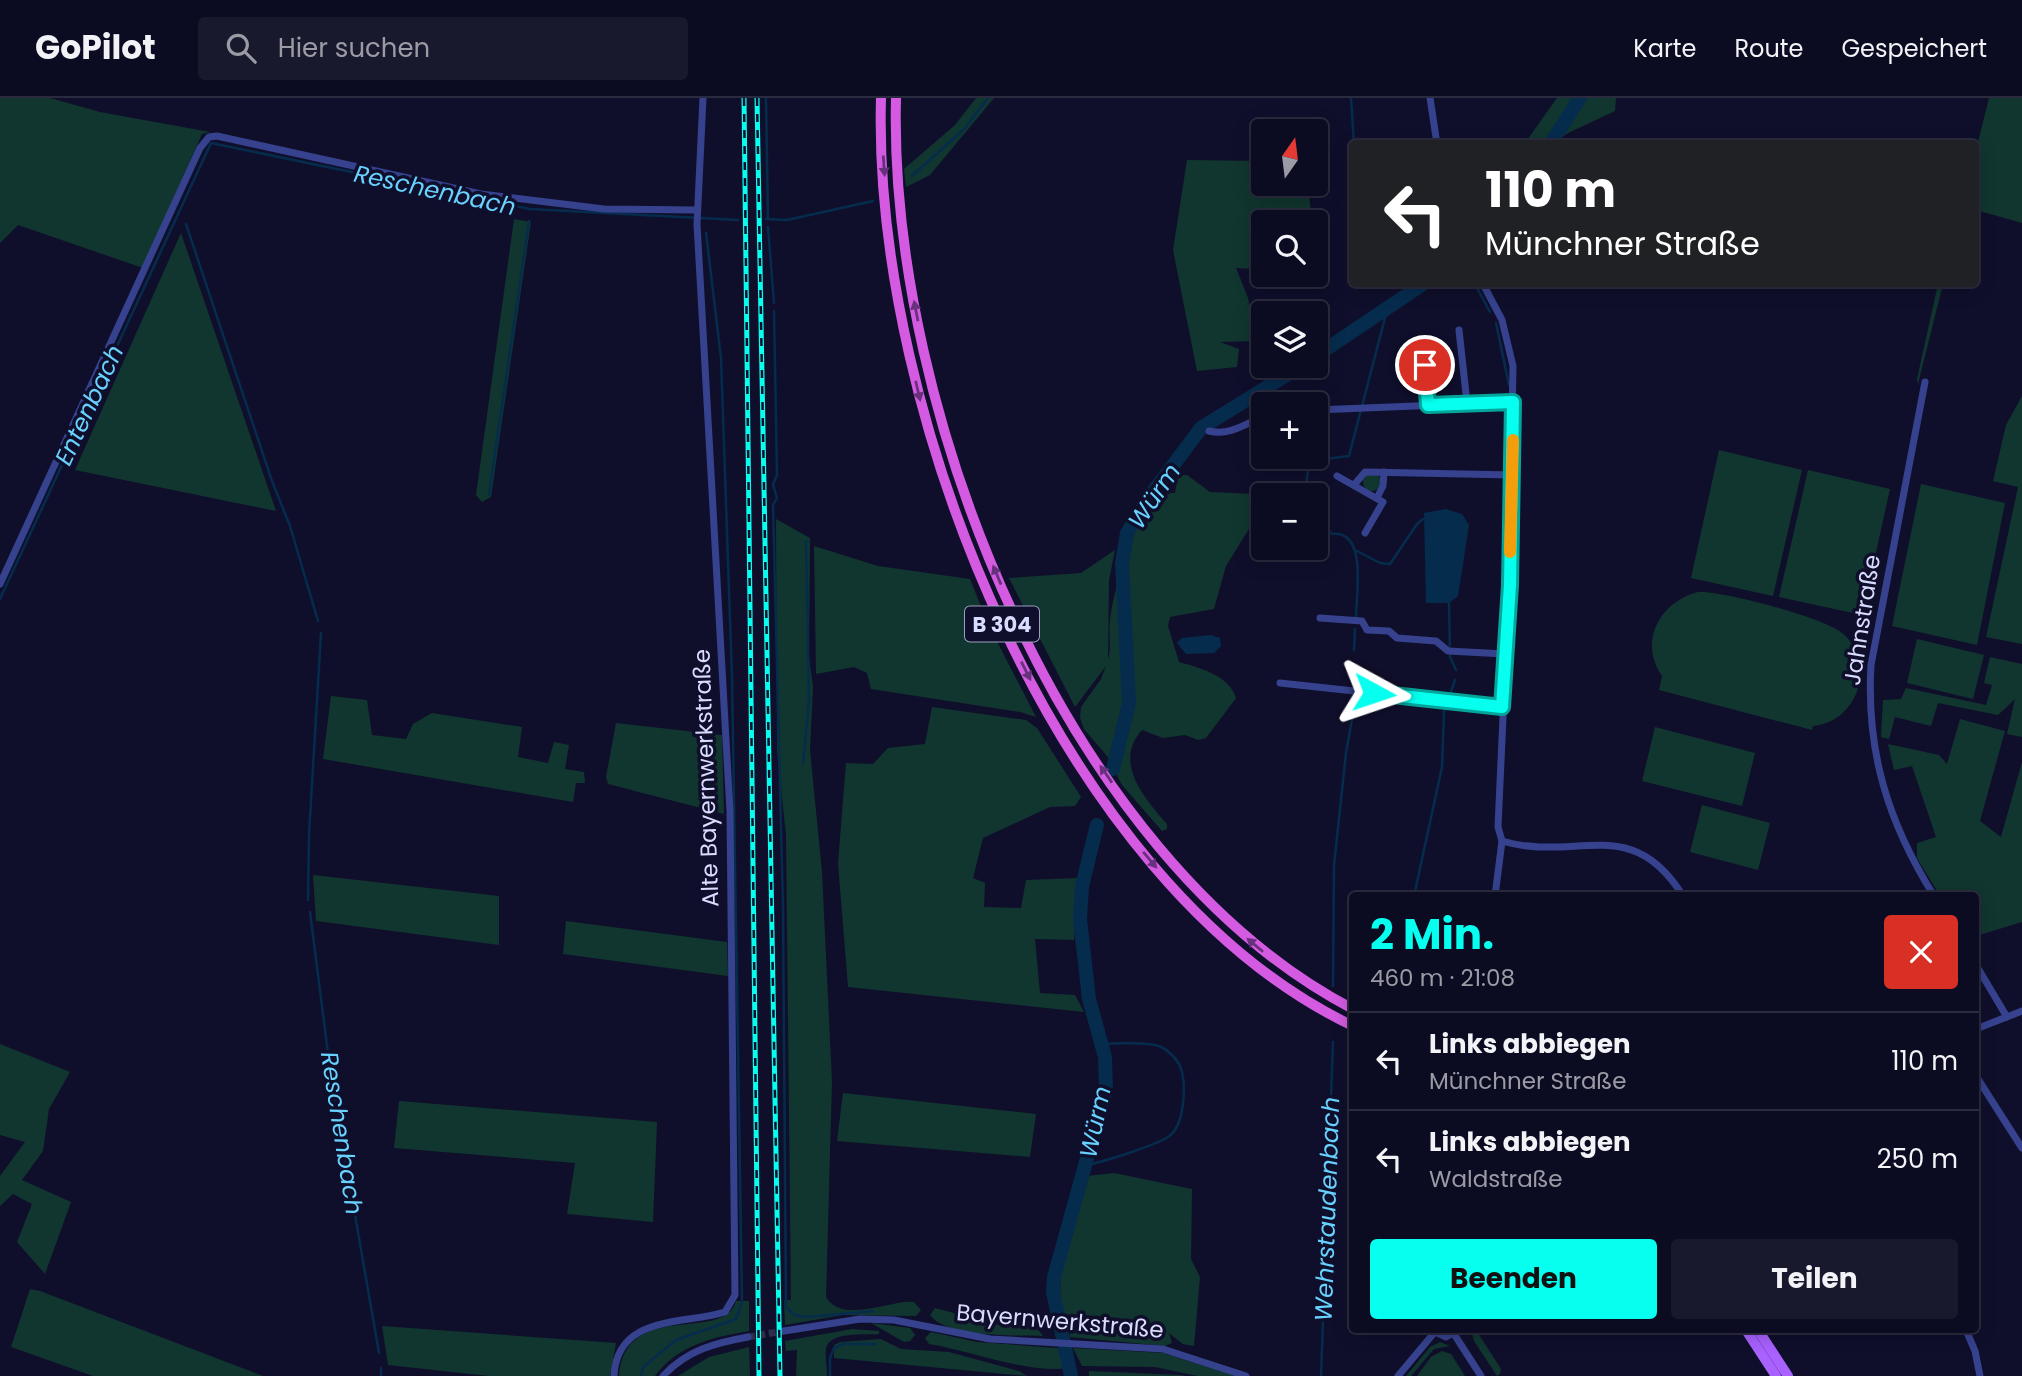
<!DOCTYPE html>
<html lang="de">
<meta charset="utf-8">
<style>
:root{--surface:#0b0b21;--page:#19192e;--text:#f1f3f6;--muted:#9a9ba5;--line:#2b2b3f;--accent:#06ffee}
body{margin:0;font-family:Poppins,sans-serif;background:var(--page);color:var(--text);height:100vh;display:flex;flex-direction:column;font-size:26px;white-space:nowrap}
*{box-sizing:border-box;margin:0}
p{font-size:23px;color:var(--muted)}
.icon{flex:none;width:38px;height:38px;fill:none;stroke:currentColor;stroke-width:2;stroke-linecap:round;stroke-linejoin:round}
.map{position:relative;flex:1;overflow:hidden}
.side{position:absolute;left:1349px;top:794px;width:630px;height:441px;display:flex;flex-direction:column;background:var(--surface);border-radius:7px;box-shadow:0 4px 18px #0003,0 0 0 2px var(--line)}
.side>*{flex:none}
.banner{position:absolute;left:1349px;top:42px;width:630px;height:147px;border-radius:7px;box-shadow:0 4px 18px #0003,0 0 0 2px var(--line);background:#202124;color:#fff;overflow:hidden}
.needle{width:46px;rotate:14deg}
.tools{position:absolute;left:1251px;top:21px;display:grid;gap:14px}
.tools a{display:grid;place-items:center;width:77px;height:77px;border-radius:7px;background:var(--surface);box-shadow:0 4px 18px #0003,0 0 0 2px var(--line);font-size:35px}
.pin{position:absolute;display:grid;place-items:center;width:60px;height:60px;color:#fff;margin:-30px;border:4px solid #fff;border-radius:50%;box-shadow:0 2px 7px #0007}
.me{position:absolute;width:77px;margin:-38px;rotate:95deg;stroke-linejoin:round;filter:drop-shadow(0 0 5px #0008)}
.turn{display:flex;align-items:center;gap:24px;height:147px;padding:0 21px;font-size:32px}
.turn .icon{width:91px;height:91px;stroke-width:2.5}
.turn b{display:block;font-size:49px;line-height:60px}
.round{display:grid;place-items:center;flex:none;width:74px;height:74px;border-radius:7px;background:var(--page)}
.headline{display:flex;align-items:center;justify-content:space-between;height:119px;padding:0 21px}
h1{font-size:42px;font-weight:700;line-height:52px;color:var(--accent)}
.cta{display:flex;gap:14px;margin-top:auto;padding:14px 21px}
.cta a{flex:1;height:80px;border-radius:7px;background:var(--accent);color:#111;font-size:28px;font-weight:700;line-height:80px;text-align:center}
.cta a+a{background:var(--page);color:var(--text)}
ul{padding:0;list-style:none}
li{display:flex;align-items:center;gap:21px;height:98px;padding:0 21px;border-top:2px solid var(--line)}
li div{flex:1}
li b{display:block;font-size:26px}
li em{font-style:normal}
header{display:flex;align-items:center;gap:42px;box-sizing:border-box;height:98px;padding:0 35px;background:var(--surface);border-bottom:2px solid var(--line)}
header strong{font-size:33px}
nav{display:flex;gap:38px;margin-inline-start:auto;font-size:24px}
.search{width:490px;height:63px;background:var(--page);display:flex;align-items:center;gap:18px;box-sizing:border-box;padding:0 24px;border-radius:7px;color:var(--muted);font-size:26px}
.map>svg:first-child{display:block}
</style>
<header>
<strong>GoPilot</strong>
<div class="search"><svg class="icon" aria-label="search" viewBox="0 0 24 24"><circle cx="10" cy="10" r="6"/><path d="M15 15l6 6"/></svg>Hier suchen</div>
<nav><a>Karte</a><a>Route</a><a>Gespeichert</a></nav>
</header>
<div class="map">
<svg width="2022" height="1278" viewBox="0 0 2022 1278">
<rect width="100%" height="100%" fill="#0f0f2c"/>
<g fill="#11362f">
<path d="M0,0H50L100,14L210,34L202,36L143,170L18,127L0,145Z"/>
<path d="M976,0H994L930,77L906,89L904,71L955,27Z"/>
<path d="M1557,0H1616L1615,13L1566,36L1555,45H1525Z"/>
<path d="M1989,0H2022V125L1976,112V52Z"/>
<path d="M1187,62L1263,63L1264,86H1308L1312,124H1264L1263,168L1254,171L1236,170L1248,200L1257,243L1220,244L1239,251L1237,269L1197,273L1173,152Z"/>
<path d="M514,121L531,124L491,399L482,404L476,397Z"/>
<path d="M181,135L276,413L75,372Z"/>
<path d="M1938,186H1943L1918,286L1917,281Z"/>
<path d="M2022,298V546L1986,539L2018,389L1993,383L2006,327Z"/>
<path d="M1719,352L1802,372L1773,498L1691,480Z"/>
<path d="M1808,372L1890,391L1862,517L1779,499Z"/>
<circle cx="1372" cy="384" r="9"/>
<path d="M1178,377H1187L1210,394L1275,397H1264L1263,417L1257,418L1226,468L1214,511L1170,519L1168,528L1179,564C1200,570 1229,577 1236,600L1206,640L1198,642L1185,637L1163,640L1142,632C1113,664 1144,700 1167,726V731L1162,733L1122,687L1107,658L1084,631L1080,620L1081,609L1101,581L1106,568L1075,609L1009,480L1081,475L1115,452L1109,482L1108,562C1112,549 1108,536 1110,523C1113,491 1136,415 1160,395H1175Z"/>
<path d="M1921,386L2005,405L1977,547L1892,528Z"/>
<path d="M776,421L810,440L809,558L813,589L810,652L822,774L832,984L826,1199C842,1227 892,1201 914,1204L921,1212L916,1218L843,1217L785,1227L784,1202H791L786,737L777,653Z"/>
<path d="M814,448L878,468L970,481L988,526L1036,619L1020,614L871,591L867,575L854,569L816,576Z"/>
<path d="M1698,494C1721,492 1825,520 1842,535C1878,564 1858,624 1813,628L1812,632L1659,592L1662,578C1638,543 1660,504 1698,494Z"/>
<path d="M1917,541L1984,557L1973,601L1907,585Z"/>
<path d="M1990,559L2022,566V639L2007,636L2015,601L1998,617L1938,605L1931,628L1895,619L1889,641L1881,639L1883,602L1901,601L1906,590L1986,607L1992,587L1984,585Z"/>
<path d="M331,598L367,602L372,637L406,641L413,626L432,615L522,629L518,659L548,665L554,644L569,647L565,671L584,674L585,685H576L573,704L323,661Z"/>
<path d="M932,609L1026,622L1037,630L1081,699L1075,708L1050,709L983,740L973,780L985,785L984,809L1021,810L1026,782L1078,780L1074,842L1035,841L1040,895L1075,897L1084,914L848,889L838,765L846,665L873,666L888,650L925,646Z"/>
<path d="M1960,621L2005,633L1980,723L2001,739L2022,664V824L1976,838V798H1940L1917,760V745L1936,739L1912,668L1894,672L1888,646L1939,657L1947,666Z"/>
<path d="M616,625L722,637L724,716L608,686L606,679Z"/>
<path d="M1655,629L1755,655L1742,708L1642,683Z"/>
<path d="M1702,707L1770,725L1758,772L1690,754Z"/>
<path d="M313,777L499,798V847L316,823Z"/>
<path d="M566,823L727,844L728,878L563,856Z"/>
<path d="M0,946L70,974L49,1011L43,1053L22,1082L71,1104L45,1176L17,1144L32,1106L13,1096L0,1108V1078L25,1044L0,1037Z"/>
<path d="M843,995L1036,1016L1030,1059L837,1043Z"/>
<path d="M399,1003L657,1024L653,1124L567,1116L575,1065L394,1050Z"/>
<path d="M1114,1075L1192,1091L1191,1161L1200,1179L1194,1248L1183,1246L1161,1229L1117,1231L1100,1218L1063,1217C1052,1171 1075,1122 1087,1078Z"/>
<path d="M30,1191L40,1193L263,1278H93L11,1249Z"/>
<path d="M736,1203H749V1233C713,1239 678,1247 655,1278H619C625,1200 725,1246 736,1203Z"/>
<path d="M935,1210L999,1227L1017,1221L1023,1211L1043,1238C1017,1237 946,1240 930,1217Z"/>
<path d="M871,1225L910,1230L915,1237L910,1243L904,1244Z"/>
<path d="M382,1228L616,1245L610,1278H489L388,1267Z"/>
<path d="M1072,1228L1126,1233L1162,1231L1169,1235L1172,1245L1165,1248L1070,1239L1069,1230Z"/>
<path d="M852,1231L879,1233V1236C866,1237 828,1233 826,1251C825,1256 827,1270 827,1278H796L797,1252L786,1253L785,1243Z"/>
<path d="M1471,1232H1476L1501,1271L1500,1276L1497,1278L1474,1243Z"/>
<path d="M931,1234L977,1244L1069,1251L1075,1269C1032,1278 973,1253 929,1246L925,1240Z"/>
<path d="M881,1241L901,1251L949,1254L1019,1273L1027,1278L834,1260V1247L840,1244Z"/>
<path d="M1440,1244L1450,1248L1434,1251L1411,1278H1406L1430,1249Z"/>
<path d="M749,1249L750,1278H678L709,1259Z"/>
<path d="M1073,1250L1164,1255L1235,1278H1197L1155,1269L1082,1268Z"/>
<path d="M1442,1253L1451,1256L1465,1278H1417L1431,1259Z"/>
<path d="M1089,1273L1181,1277L1186,1278H1089Z"/>
</g>
<g fill="#062c4d">
<path d="M1446,411L1462,416L1469,427L1458,498L1449,505H1426L1424,415Z"/>
<path d="M1211,537L1220,540L1221,548L1214,555L1186,556L1177,545L1182,540Z"/>
</g>
<g fill="none" stroke-linecap="round" stroke-linejoin="round">
<g stroke="#062c4d" stroke-width="2.5">
<path d="M766,0L768,121"/>
<path d="M1351,0L1354,46"/>
<path d="M912,78L964,31L988,0"/>
<path d="M766,121L787,122L873,103"/>
<path d="M186,126L272,383L290,428L318,523"/>
<path d="M768,129L774,205"/>
<path d="M1475,186L1490,214"/>
<path d="M774,213L777,377L773,387L777,400L773,407L783,809L786,1209L794,1217L808,1219L873,1213"/>
<path d="M1496,225L1509,287"/>
<path d="M1508,365V311"/>
<path d="M489,396L529,123"/>
<path d="M1305,397L1309,363L1349,358L1387,212"/>
<path d="M1316,416L1332,436C1368,432 1356,497 1356,520"/>
<path d="M1357,453L1380,465L1390,466L1417,426L1423,421"/>
<path d="M0,501L211,45L530,111L738,122"/>
<path d="M1449,505L1450,559L1456,572"/>
<path d="M1354,552L1355,531"/>
<path d="M803,666L809,602L806,443"/>
<path d="M1414,798L1442,669L1444,614L1455,582"/>
<path d="M308,802L309,736L321,535"/>
<path d="M310,814L331,979L379,1255"/>
<path d="M1333,888L1334,767L1346,655L1359,582L1352,566"/>
<path d="M1086,1067C1104,1064 1153,1048 1168,1039C1185,1028 1187,985 1180,968C1177,961 1168,952 1161,949C1153,944 1113,945 1102,946"/>
<path d="M381,1270V1278"/>
<path d="M641,1278L643,1269L676,1242L736,1221L742,1204L732,579L721,260L706,135"/>
<path d="M830,1278V1260L834,1250L844,1246H876"/>
<path d="M1321,1278L1333,944"/>
</g>
<g stroke="#062c4d" stroke-width="14">
<path d="M1550,46L1580,0"/>
<path d="M1316,258L1423,186"/>
<path d="M1113,671L1129,605L1122,465L1127,435L1150,398L1201,330L1301,268"/>
<path d="M1071,1278L1053,1194L1054,1179L1106,992L1105,959L1089,901L1080,821L1082,788L1097,727"/>
</g>
<path stroke="#2d2e4c" stroke-width="7" stroke-dasharray="7 3.5" stroke-linecap="butt" d="M748,1239L784,1233"/>
<g stroke="#36428e" stroke-width="7">
<path d="M1430,0L1437,46"/>
<path d="M1483,186L1502,222L1513,268L1509,487L1498,729L1502,743C1576,765 1631,714 1683,798"/>
<path d="M1459,232L1467,305"/>
<path d="M1424,246L1428,307"/>
<path d="M1925,284L1871,567C1866,654 1888,724 1934,798"/>
<path d="M1316,312L1513,304"/>
<path d="M1209,333C1230,338 1245,326 1264,318"/>
<path d="M1337,378L1383,404L1365,435"/>
<path d="M1354,387L1365,374L1513,377"/>
<path d="M1377,400L1383,388L1384,374"/>
<path d="M0,486L200,50L209,39L217,38L481,96L604,111L697,112"/>
<path d="M1320,520L1362,523L1367,532L1389,533L1397,540L1436,543L1448,553L1505,556"/>
<path d="M1280,585L1502,609"/>
<path d="M1495,798L1502,743"/>
<path d="M1976,867L2007,919"/>
<path d="M1976,931L2022,913"/>
<path d="M1976,978L2022,1050"/>
<path d="M1431,1232L1446,1239L1458,1232"/>
<path d="M1966,1232L1975,1253L1980,1278"/>
<path d="M784,1233L860,1221L894,1222L990,1241L1163,1251L1246,1278"/>
<path d="M1454,1236L1481,1278"/>
<path d="M614,1278C617,1217 682,1227 725,1214L735,1197L730,713L697,126L703,0"/>
<path d="M663,1278C687,1252 715,1245 748,1239"/>
<path d="M1398,1278L1434,1235"/>
</g>
<g stroke="#a961ff" stroke-width="10">
<path d="M1746,1232L1776,1278"/>
<path d="M1758,1232L1788,1278"/>
</g>
<g stroke="#d45be1" stroke-width="10">
<path d="M881,0C872,312 1057,787 1353,928"/>
<path d="M896,0C888,312 1065,761 1353,911"/>
</g>
<defs>
<g id="rail">
<path d="M744,0L759,1278"/>
<path d="M757,0L780,1278"/>
</g>
</defs>
<use href="#rail" stroke="#06ffee" stroke-width="5"/>
<use href="#rail" stroke="#0f0f2c" stroke-width="2.5" stroke-dasharray="8" stroke-linecap="butt"/>
</g>
<defs><path id="oneway-solid" d="M-6-.8H1V-3.2L6.5 0L1 3.2V.8H-6Z" transform="scale(1.75)"/></defs>
<g fill="#68317d">
<use href="#oneway-solid" transform="translate(884 68) rotate(86)"/>
<use href="#oneway-solid" transform="translate(916 213) rotate(-101)"/>
<use href="#oneway-solid" transform="translate(918 293) rotate(77)"/>
<use href="#oneway-solid" transform="translate(997 477) rotate(-113)"/>
<use href="#oneway-solid" transform="translate(1026 573) rotate(63)"/>
<use href="#oneway-solid" transform="translate(1106 676) rotate(-125)"/>
<use href="#oneway-solid" transform="translate(1150 762) rotate(50)"/>
<use href="#oneway-solid" transform="translate(1255 847) rotate(-140)"/>
</g>
<g fill="none" stroke-linecap="round" stroke-linejoin="round">
<defs>
<path id="route" d="M1374,595L1502,609L1510,487L1513,304L1428,307L1425,267"/>
</defs>
<use href="#route" stroke="#04a69b" stroke-width="18"/>
<use href="#route" stroke="#06ffee" stroke-width="12"/>
<path stroke="#f59e0b" stroke-width="12" d="M1510,454L1513,342"/>
</g>
<g text-anchor="middle" dominant-baseline="central" stroke-width="7" stroke-linejoin="round" paint-order="stroke">
<rect fill="#0f0f2c" stroke="#9d9ec0" stroke-width="2" x="965" y="508.5" width="74" height="35" rx="5"/>
<g font-size="21" font-weight="bold" fill="#dadcff">
<text x="1002" y="526">B 304</text>
</g>
<g font-size="23" fill="#dadcff" stroke="#0f0f2c">
<text transform="translate(1862 522) rotate(-81)">Jahnstraße</text>
<text transform="translate(706 680) rotate(-92)">Alte Bayernwerkstraße</text>
<text transform="translate(1060 1223) rotate(5)">Bayernwerkstraße</text>
</g>
<g font-size="24" font-style="italic" fill="#68d2ff" stroke="#0f0f2c">
<text transform="translate(435 92) rotate(12)">Reschenbach</text>
<text transform="translate(89 307) rotate(-65)">Entenbach</text>
<text transform="translate(1154 398) rotate(-56)">Würm</text>
<text transform="translate(1095 1024) rotate(-78)">Würm</text>
<text transform="translate(342 1035) rotate(81)">Reschenbach</text>
<text transform="translate(1327 1111) rotate(-88)">Wehrstaudenbach</text>
</g>
</g>
</svg>
<div class="tools">
<a><svg class="needle" viewBox="-14 -14 28 28"><path d="M0-13l5 13h-10z" fill="#e53935"/><path d="M0 13l5-13h-10z" fill="#9a9ba5"/></svg></a>
<a><svg class="icon" aria-label="search" viewBox="0 0 24 24"><circle cx="10" cy="10" r="6"/><path d="M15 15l6 6"/></svg></a>
<a><svg class="icon" aria-label="layers" viewBox="0 0 24 24"><path d="M12 4l9 5-9 5-9-5zM3 14l9 5 9-5"/></svg></a>
<a>+</a>
<a>−</a>
</div>
<div class="pin" style="left:1425px;top:267px;background:#d93025"><svg class="icon" aria-label="arrive" viewBox="0 0 24 24"><path d="M6 21V4h12l-3 4 3 4H6"/></svg></div>
<svg class="me" style="left:1374px;top:595px" viewBox="-20 -20 40 40"><path d="M0-17L14 15 0 8-14 15z" fill="#06ffee" stroke="#fff" stroke-width="4"/></svg>
<div class="banner">
<div class="turn"><svg class="icon" aria-label="left" viewBox="0 0 24 24"><path d="M17 20v-9H6M10 6l-5 5 5 5"/></svg><div><b>110 m</b>Münchner Straße</div></div>
</div>
<section class="side">
<div class="headline"><div><h1>2 Min.</h1><p>460 m · 21:08</p></div><a class="round" style="background:#d93025;color:#fff"><svg class="icon" aria-label="close" viewBox="0 0 24 24"><path d="M6 6l12 12M18 6L6 18"/></svg></a></div>
<ul>
<li><svg class="icon" aria-label="left" viewBox="0 0 24 24"><path d="M17 20v-9H6M10 6l-5 5 5 5"/></svg><div><b>Links abbiegen</b><p>Münchner Straße</p></div><em>110 m</em></li>
<li><svg class="icon" aria-label="left" viewBox="0 0 24 24"><path d="M17 20v-9H6M10 6l-5 5 5 5"/></svg><div><b>Links abbiegen</b><p>Waldstraße</p></div><em>250 m</em></li>
</ul>
<div class="cta"><a>Beenden</a><a>Teilen</a></div>
</section>
</div>
